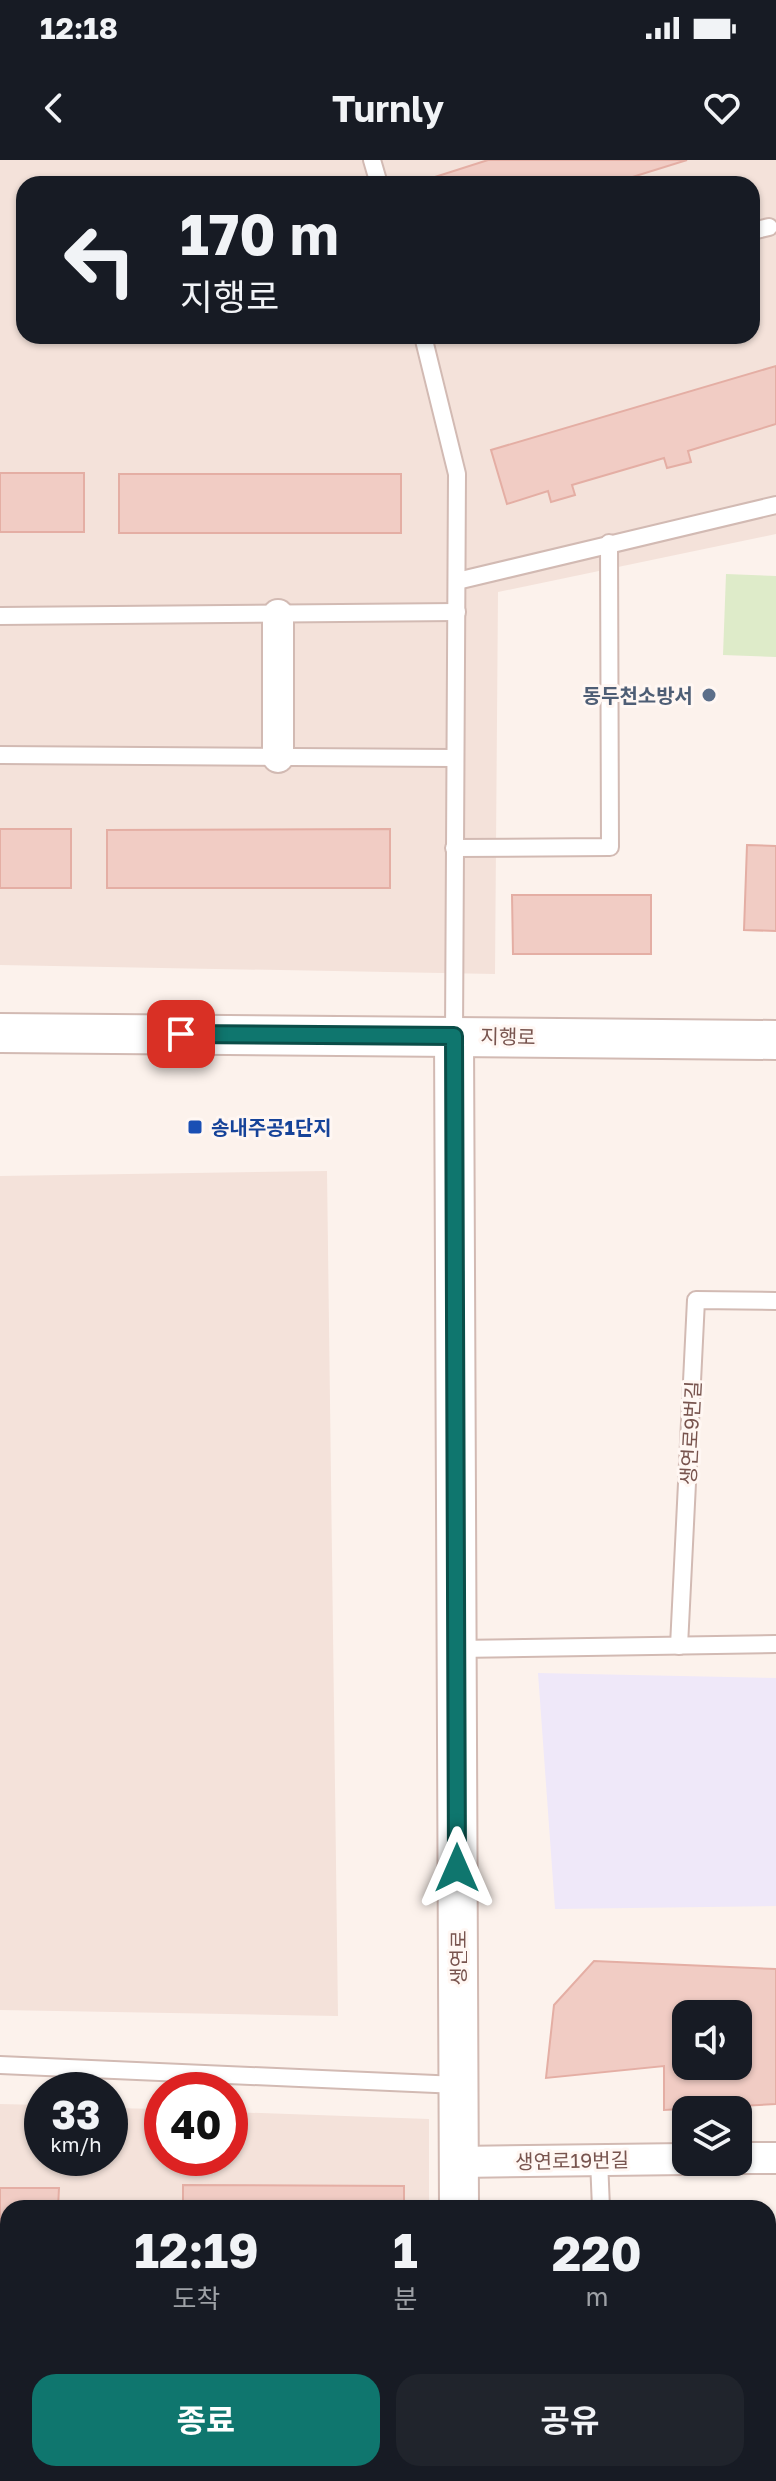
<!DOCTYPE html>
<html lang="ko">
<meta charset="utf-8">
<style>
:root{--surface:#171b24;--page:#20242c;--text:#f1f3f6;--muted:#9ea1a6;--accent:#0f766e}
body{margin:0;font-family:"Golos Text","Noto Sans KR",sans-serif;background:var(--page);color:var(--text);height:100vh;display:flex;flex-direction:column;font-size:30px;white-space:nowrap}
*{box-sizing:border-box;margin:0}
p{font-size:26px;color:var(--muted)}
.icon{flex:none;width:44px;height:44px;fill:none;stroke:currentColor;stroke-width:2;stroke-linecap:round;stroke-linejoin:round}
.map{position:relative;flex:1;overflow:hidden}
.panel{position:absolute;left:0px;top:2040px;width:776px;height:282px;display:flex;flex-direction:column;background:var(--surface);border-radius:24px 24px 0 0;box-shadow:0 2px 6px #0004}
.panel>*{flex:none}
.banner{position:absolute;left:16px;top:16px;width:744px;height:168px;border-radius:24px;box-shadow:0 2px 6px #0004;background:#171b24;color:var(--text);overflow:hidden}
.tools{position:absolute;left:672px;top:1840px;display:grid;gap:16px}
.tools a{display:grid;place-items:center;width:80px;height:80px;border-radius:16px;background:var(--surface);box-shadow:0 2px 6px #0004;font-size:40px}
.speed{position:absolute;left:24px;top:1912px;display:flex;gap:16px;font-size:40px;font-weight:700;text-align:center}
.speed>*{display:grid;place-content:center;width:104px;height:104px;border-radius:50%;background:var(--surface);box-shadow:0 2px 6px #0004;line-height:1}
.speed small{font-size:20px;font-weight:400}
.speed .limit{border:12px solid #d22;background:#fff;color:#111}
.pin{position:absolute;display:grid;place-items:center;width:68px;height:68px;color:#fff;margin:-34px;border-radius:16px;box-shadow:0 4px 12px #0006}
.me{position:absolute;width:88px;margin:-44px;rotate:0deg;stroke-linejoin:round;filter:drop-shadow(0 0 6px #0008)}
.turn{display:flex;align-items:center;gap:28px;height:168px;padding:0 32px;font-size:36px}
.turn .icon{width:104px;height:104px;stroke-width:2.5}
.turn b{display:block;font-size:56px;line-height:68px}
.eta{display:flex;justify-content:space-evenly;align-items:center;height:136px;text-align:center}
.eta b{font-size:48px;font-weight:700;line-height:56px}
.primary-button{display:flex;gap:16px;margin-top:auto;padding:16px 32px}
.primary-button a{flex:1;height:92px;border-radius:24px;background:var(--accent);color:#fff;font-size:32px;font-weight:700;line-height:92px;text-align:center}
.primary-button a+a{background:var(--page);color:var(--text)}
.status{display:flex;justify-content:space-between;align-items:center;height:56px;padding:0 40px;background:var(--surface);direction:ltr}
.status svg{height:22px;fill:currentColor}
header{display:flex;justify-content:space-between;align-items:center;height:104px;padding:0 32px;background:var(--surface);font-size:36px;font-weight:700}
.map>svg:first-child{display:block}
</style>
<div class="status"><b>12:18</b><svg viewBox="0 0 49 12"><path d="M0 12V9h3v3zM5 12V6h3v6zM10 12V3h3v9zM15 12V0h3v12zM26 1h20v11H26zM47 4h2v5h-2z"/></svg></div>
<header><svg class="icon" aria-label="back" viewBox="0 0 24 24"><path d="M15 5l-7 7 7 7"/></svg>Turnly<svg class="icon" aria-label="heart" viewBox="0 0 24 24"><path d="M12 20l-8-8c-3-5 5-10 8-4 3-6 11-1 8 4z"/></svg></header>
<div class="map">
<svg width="776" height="2321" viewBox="0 0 776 2321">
<rect width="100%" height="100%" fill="#fcf2ec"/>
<g fill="#f4e2da" fill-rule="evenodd">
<path d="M0,0H776V374L498,432L495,814L0,805ZM24,24H752V176H24Z"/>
<path d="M327,1011L338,1856L0,1850V1016Z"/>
<path d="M0,1944L42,1945V1998H110V1948L162,1949V1998H230V1952L429,1959V2048H8V2314H429V2321H0Z"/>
</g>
<path fill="#efe8f9" d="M538,1513L776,1518V1746L555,1749Z"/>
<path fill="#deebc9" d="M726,414L776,416V497L723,495Z"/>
<g fill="#f1ccc4" stroke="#e4aea4" stroke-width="2" fill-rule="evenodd">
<path d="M488,0H687L610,24H413Z"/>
<path d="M776,206V264L688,291L691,302L667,308L664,298L572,325L575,335L551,342L548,331L507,344L491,290Z"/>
<rect x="0" y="313" width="84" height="59"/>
<rect x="119" y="314" width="282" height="59"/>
<rect x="0" y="669" width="71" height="59"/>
<path d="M390,669V728H107V670Z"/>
<path d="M747,685L776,686V771L744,770Z"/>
<path d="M512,735H651V794H513Z"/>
<path d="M594,1801L776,1809V1944L664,1950V1906L546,1918L554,1845ZM686,1854H738V1906H686Z"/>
<path d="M183,2025L404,2026V2048H183Z"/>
<path d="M0,2028H59L58,2048H8V2094H0Z"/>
<rect x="84" y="2314" width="74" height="7"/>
</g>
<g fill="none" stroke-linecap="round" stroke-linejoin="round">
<defs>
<g id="service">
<path d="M372,0L379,24"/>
<path d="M752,71L769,67"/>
<path d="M423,176L457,314L454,876"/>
<path d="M457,421L776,345"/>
<path d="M0,456L457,452"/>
<path d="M0,595L453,598"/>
<path d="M454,688L610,687L609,383"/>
<path d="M679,1486L696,1140L776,1141"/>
<path d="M456,1489L776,1484"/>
<path d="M0,1905L458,1925"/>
<path d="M599,2000L601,2048"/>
<path d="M768,2200H776"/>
<path d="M607,2314V2321"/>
</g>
<g id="minor">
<path d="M278,455V597"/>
<path d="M738,1998H776"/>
<path d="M459,2002L686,1999"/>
</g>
<g id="tertiary">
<path d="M0,873L776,880"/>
<path d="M454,876L459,2048"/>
<path d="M464,2314V2321"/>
</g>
</defs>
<use href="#service" stroke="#d2bab3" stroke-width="20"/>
<use href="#minor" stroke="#d2bab3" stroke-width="34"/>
<use href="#tertiary" stroke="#d2bab3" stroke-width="42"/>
<use href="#service" stroke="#fff" stroke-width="16"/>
<use href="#minor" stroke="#fff" stroke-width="30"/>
<use href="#tertiary" stroke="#fff" stroke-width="38"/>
</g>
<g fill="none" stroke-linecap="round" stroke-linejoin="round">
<defs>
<path id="route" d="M181,874L454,876L457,1708"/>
</defs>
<use href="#route" stroke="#0a4d48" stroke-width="20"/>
<use href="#route" stroke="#0f766e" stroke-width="14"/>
</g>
<circle fill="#5c6f8a" stroke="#fff7f3" stroke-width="3" cx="709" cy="535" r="8"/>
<rect fill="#1a4fb4" stroke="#fff7f3" stroke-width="3" x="187" y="959" width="16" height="16" rx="4"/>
<g text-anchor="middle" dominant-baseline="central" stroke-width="6" stroke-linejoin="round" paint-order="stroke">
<g font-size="20" font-weight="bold" fill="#4e5e75" stroke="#fff7f3" text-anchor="end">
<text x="693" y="535">동두천소방서</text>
</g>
<g font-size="20" fill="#78544e" stroke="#fff7f3">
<text transform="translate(508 876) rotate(1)">지행로</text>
<text transform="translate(690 1273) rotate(-87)">생연로9번길</text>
<text transform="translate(458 1798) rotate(-90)">생연로</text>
<text transform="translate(572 2000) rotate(-1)">생연로19번길</text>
</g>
<g font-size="20" font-weight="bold" fill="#164399" stroke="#fff7f3" text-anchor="start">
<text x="211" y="967">송내주공1단지</text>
</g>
</g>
</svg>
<div class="tools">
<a><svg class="icon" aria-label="sound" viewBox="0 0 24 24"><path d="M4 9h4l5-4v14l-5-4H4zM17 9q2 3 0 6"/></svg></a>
<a><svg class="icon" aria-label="layers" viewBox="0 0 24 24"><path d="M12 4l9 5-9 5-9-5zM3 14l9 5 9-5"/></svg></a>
</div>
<div class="speed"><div>33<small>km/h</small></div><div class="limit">40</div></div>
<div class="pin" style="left:181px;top:874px;background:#d93025"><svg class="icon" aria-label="arrive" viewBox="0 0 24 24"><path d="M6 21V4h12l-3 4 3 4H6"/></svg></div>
<svg class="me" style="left:457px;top:1708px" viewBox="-20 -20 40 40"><path d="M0-17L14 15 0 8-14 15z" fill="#0f766e" stroke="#fff" stroke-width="4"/></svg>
<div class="banner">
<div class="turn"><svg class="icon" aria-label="left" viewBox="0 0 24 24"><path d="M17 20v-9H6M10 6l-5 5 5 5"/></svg><div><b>170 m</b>지행로</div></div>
</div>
<section class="panel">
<div class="eta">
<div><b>12:19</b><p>도착</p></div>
<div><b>1</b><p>분</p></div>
<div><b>220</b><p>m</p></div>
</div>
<div class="primary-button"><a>종료</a><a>공유</a></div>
</section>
</div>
